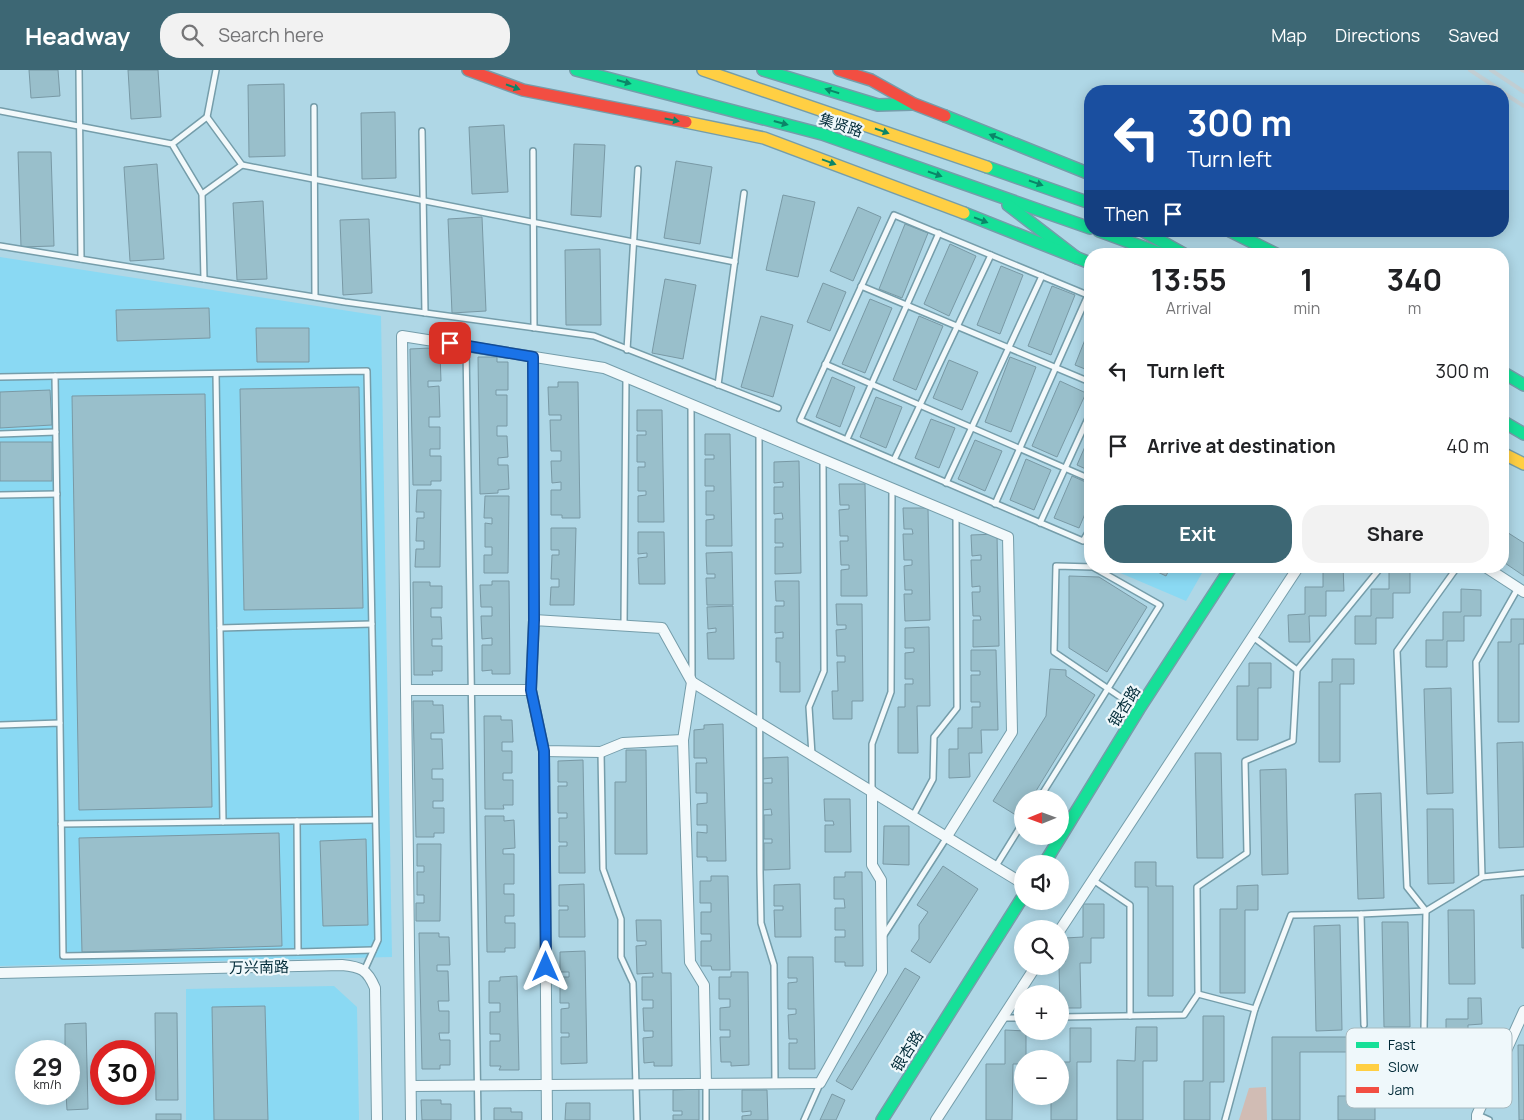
<!DOCTYPE html>
<meta charset="utf-8">
<style>
:root{--surface:#fff;--page:#f2f2f2;--text:#202124;--muted:#757577;--accent:#3d6774}
body{margin:0;font-family:Manrope,"Noto Sans SC",sans-serif;background:var(--page);color:var(--text);height:100vh;display:flex;flex-direction:column;font-size:19px;white-space:nowrap}
*{box-sizing:border-box;margin:0}
p{font-size:16px;color:var(--muted)}
.icon{flex:none;width:28px;height:28px;fill:none;stroke:currentColor;stroke-width:2;stroke-linecap:round;stroke-linejoin:round}
.map{position:relative;flex:1;overflow:hidden}
.side{position:absolute;left:1084px;top:178px;width:425px;height:325px;display:flex;flex-direction:column;background:var(--surface);border-radius:20px;box-shadow:0 2px 12px #0003}
.side>*{flex:none}
.top-card{position:absolute;left:1084px;top:15px;width:425px;height:152px;border-radius:20px;box-shadow:0 2px 12px #0003;background:#1a4fa0;color:#fff;overflow:hidden}
.needle{width:32px;rotate:269deg}
.buttons{position:absolute;left:1014px;top:720px;display:grid;gap:10px}
.buttons a{display:grid;place-items:center;width:55px;height:55px;border-radius:50%;background:var(--surface);box-shadow:0 2px 12px #0003;font-size:25px}
.speed{position:absolute;left:15px;top:970px;display:flex;gap:10px;font-size:25px;font-weight:700;text-align:center}
.speed>*{display:grid;place-content:center;width:65px;height:65px;border-radius:50%;background:var(--surface);box-shadow:0 2px 12px #0003;line-height:1}
.speed small{font-size:12px;font-weight:400}
.speed .limit{border:8px solid #d22;background:#fff;color:#111}
.pin{position:absolute;display:grid;place-items:center;width:42px;height:42px;color:#fff;margin:-21px;border-radius:10px;box-shadow:0 2px 8px #0006}
.me{position:absolute;width:55px;margin:-28px;rotate:0deg;stroke-linejoin:round;filter:drop-shadow(0 0 4px #0008)}
.turn{display:flex;align-items:center;gap:18px;height:105px;padding:0 20px;font-size:22px}
.turn .icon{width:65px;height:65px;stroke-width:2.5}
.turn b{display:block;font-size:35px;line-height:42px}
.then{display:flex;align-items:center;height:48px;padding:0 20px;background:#0003;gap:10px;font-size:19px}
.eta{display:flex;justify-content:space-evenly;align-items:center;height:85px;text-align:center}
.eta b{font-size:30px;font-weight:700;line-height:35px}
.button{display:flex;gap:10px;margin-top:auto;padding:10px 20px}
.button a{flex:1;height:58px;border-radius:20px;background:var(--accent);color:#fff;font-size:20px;font-weight:700;line-height:58px;text-align:center}
.button a+a{background:var(--page);color:var(--text)}
ul{padding:0;list-style:none}
li{display:flex;align-items:center;gap:15px;height:75px;padding:0 20px}
li div{flex:1}
li b{display:block;font-size:19px}
li em{font-style:normal}
header{display:flex;align-items:center;gap:30px;box-sizing:border-box;height:70px;padding:0 25px;background:var(--accent);color:#fff}
header strong{font-size:24px}
nav{display:flex;gap:28px;margin-inline-start:auto;font-size:18px}
.search{width:350px;height:45px;background:var(--page);display:flex;align-items:center;gap:12px;box-sizing:border-box;padding:0 18px;border-radius:20px;color:var(--muted);font-size:19px}
.map>svg:first-child{display:block}
</style>
<header>
<strong>Headway</strong>
<div class="search"><svg class="icon" aria-label="search" viewBox="0 0 24 24"><circle cx="10" cy="10" r="6"/><path d="M15 15l6 6"/></svg>Search here</div>
<nav><a>Map</a><a>Directions</a><a>Saved</a></nav>
</header>
<div class="map">
<svg width="1524" height="1050" viewBox="0 0 1524 1050">
<rect width="100%" height="100%" fill="#afd7e6"/>
<g fill="#8ad9f3">
<path d="M0,187L381,246L392,887L0,896Z"/>
<path d="M1104,496H1206L1186,531Z"/>
<path d="M334,916L357,937L359,1050H186V919Z"/>
</g>
<path fill="#d1bcb4" d="M1266,1017L1267,1050H1239L1249,1018Z"/>
<g fill="#99bfcb" stroke="#7999a5">
<path d="M29,0H58L60,26L31,28Z"/>
<path d="M128,0H158L161,47L131,49Z"/>
<path d="M284,14L285,86L249,87L248,15Z"/>
<path d="M395,42L396,108L362,109L361,43Z"/>
<path d="M504,55L508,122L472,124L469,57Z"/>
<path d="M574,74L605,75L601,147L571,145Z"/>
<path d="M18,82H51L54,176L21,177Z"/>
<path d="M676,91L712,97L700,174L664,168Z"/>
<path d="M157,94L164,189L130,191L124,97Z"/>
<path d="M783,125L815,132L798,207L766,200Z"/>
<path d="M263,131L267,209L237,210L233,133Z"/>
<path d="M858,137L881,147L853,211L830,201Z"/>
<path d="M482,147L486,241L452,243L448,149Z"/>
<path d="M369,149L372,223L343,225L340,150Z"/>
<path d="M905,154L928,163L902,228L879,219Z"/>
<path d="M950,174L976,186L949,246L924,234Z"/>
<path d="M600,179L601,255H566L565,180Z"/>
<path d="M1001,196L1023,205L1000,264L977,255Z"/>
<path d="M665,209L696,215L683,289L652,283Z"/>
<path d="M823,213L846,222L830,261L807,252Z"/>
<path d="M1052,216L1075,225L1051,285L1028,276Z"/>
<path d="M870,229L892,238L865,303L842,294Z"/>
<path d="M209,238L210,268L117,271L116,240Z"/>
<path d="M761,246L793,255L773,327L741,317Z"/>
<path d="M919,246L943,256L916,320L893,310Z"/>
<path d="M1090,257V301L1075,295Z"/>
<path d="M256,258H309V292H257Z"/>
<path d="M430,278V283H440L441,311H428V317L439,316L440,347H429V357H440V379H430V386H441V411H431V415H413L410,279Z"/>
<path d="M478,287H497V292H508V320H496V325H507V356H497V366H507L508,387L498,388V395H508L509,419L498,420V423L480,424Z"/>
<path d="M1010,287L1036,297L1011,362L985,352Z"/>
<path d="M949,290L978,302L962,340L933,328Z"/>
<path d="M832,307L855,317L840,357L816,347Z"/>
<path d="M1060,311L1086,323L1057,387L1032,376Z"/>
<path d="M558,312H578L580,448H562V445H551V420H561V412L552,413L551,391H561V381H551L550,350H561V345H549L548,317H558Z"/>
<path d="M359,317L363,538L244,540L240,319Z"/>
<path d="M50,320L52,355L0,358V322Z"/>
<path d="M205,324L212,737L79,740L72,326Z"/>
<path d="M876,327L902,337L886,378L860,367Z"/>
<path d="M637,340H662L664,452H638V426L646,425V421H638V397H645V392H637V365H646V361H637Z"/>
<path d="M931,349L955,358L939,398L915,388Z"/>
<path d="M705,364H730L732,476H706V450L714,449V445H706V421H714V416H705V389H714V385H705Z"/>
<path d="M1090,365V401L1077,395Z"/>
<path d="M975,370L1002,381L985,421L958,409Z"/>
<rect x="0" y="372" width="52" height="39"/>
<path d="M1026,389L1051,400L1034,440L1010,430Z"/>
<path d="M799,391L801,503L775,504V477H783V473H775V449H783L782,443L774,444V417H783V412L774,413V392Z"/>
<path d="M1072,406L1090,414V432L1079,458L1054,448Z"/>
<path d="M839,414H865L867,526H841V500L849,499V495H841L840,471H848V466H840L839,440L849,439V435H840Z"/>
<path d="M417,420H441L440,497H415L416,479H424V471H416L417,448H424V442H416Z"/>
<path d="M485,426H509L508,503H484V485H492V477H485V453L492,454V448H484Z"/>
<path d="M903,438H928L930,550L905,551L904,524H912V520H905L904,496L912,495V490H904L903,464H913L912,459H904Z"/>
<path d="M551,458H576L574,535H550L551,517H559V509H551L552,485H559V480H551Z"/>
<path d="M1502,459L1524,473V506L1502,491Z"/>
<path d="M638,462H664L665,514H639L638,488L647,487V483L638,484Z"/>
<path d="M997,464L999,576L973,577V550H981L980,546H973L972,522H980V516L972,517L971,490H981V485L972,486L971,465Z"/>
<path d="M732,482L733,535H707L706,508H715V504H707L706,483Z"/>
<path d="M1145,496H1171L1166,506Z"/>
<path d="M1323,496H1343L1344,521H1326V546H1309L1310,572H1289L1288,545L1305,544V517H1323Z"/>
<path d="M1389,496H1410V523H1393V548H1376V574H1355V546H1371V519H1389Z"/>
<path d="M1069,506L1099,507L1147,537L1107,602L1069,578Z"/>
<path d="M492,511H509L510,604H492V600L482,601V575H492V568L482,569L481,546H492V537H481L480,515H492Z"/>
<path d="M775,511H799L800,622H780V592H776V568H783V562L775,563V536H784V531H776Z"/>
<path d="M413,512H430V516H442V538H431V547H441L442,569H432V576H442V601H432L433,605H414Z"/>
<path d="M1461,519L1481,520V546H1464V571H1447V597H1426V570H1443V542H1461Z"/>
<path d="M836,534H862L863,631H852V649H833L832,621H838L837,592H845V586H837L836,560L846,559V555H837Z"/>
<path d="M733,536L734,589H708L707,563L716,562V558L708,559L707,537Z"/>
<path d="M1511,549H1524V574H1519V652H1498V572H1511Z"/>
<path d="M929,557L930,636H917L918,683H898V637H905V614H913V609H905V583L914,582V578H905V558Z"/>
<path d="M971,580H996L998,660H981L982,683H969L970,707L949,708V679H958V658H972V637H980V632H971V605H980V601H971Z"/>
<path d="M1332,589H1354V614H1340V692H1319V612H1332Z"/>
<path d="M1249,593H1271V618H1258V670H1237V616H1249Z"/>
<path d="M1050,599L1066,600V606L1095,625L1031,729H1022V742L1019,747L993,731L1046,646Z"/>
<path d="M1451,618L1453,723L1427,724L1424,619Z"/>
<path d="M413,631H433V635H443L444,663H431V669H442L443,699H432V709H443V731H433V738H444V763H434V767H416Z"/>
<path d="M484,646H501V650H512L513,672H502V681H512V703H503V710H513V735H503L504,739H485Z"/>
<path d="M723,654L726,791H707V787H697V762L707,763V755H697V734L707,733V723H696V693H707L706,688H694V660L704,659V655Z"/>
<path d="M1523,672L1524,777L1499,778L1497,673Z"/>
<path d="M626,680H646L647,784H615V712H626Z"/>
<path d="M1195,683H1221L1223,788H1197Z"/>
<path d="M788,687L790,799L764,800V773H772V769H764V745H772L771,739L763,740V713H772V708L763,709V688Z"/>
<path d="M583,690L585,803H559V776H567V772H559V748H567V743H558V716H567V712H558V691Z"/>
<path d="M1286,699L1288,804L1262,805L1260,700Z"/>
<path d="M1381,723L1384,828L1358,829L1355,724Z"/>
<path d="M824,729H850L851,782H825V755H834L833,751H825Z"/>
<path d="M1427,739H1453L1454,813L1428,814Z"/>
<path d="M485,746H504V751L514,750L515,778L503,779V784H514V814H504V824H514V846H505V853H515V878H505V882H487Z"/>
<path d="M884,756H909V795L883,794Z"/>
<path d="M279,763L282,876L82,882L79,768Z"/>
<path d="M366,769L368,855L323,856L320,771Z"/>
<path d="M417,774H441L440,851H416V833H424V825H417V802H424V796H417Z"/>
<path d="M1135,792H1156V816H1173V926H1148V817H1135Z"/>
<path d="M943,796L978,819L930,893L911,881L919,869V855L928,842L917,835Z"/>
<path d="M845,802H862L863,896H845V892H835V867H845V860H835V838H845L844,829H834V807H845Z"/>
<path d="M711,806H728L730,900H712L711,896H701V871H711V864H701V842H711V833H700V811H711Z"/>
<path d="M584,814L585,867H559V840H568V836H559V815Z"/>
<path d="M800,814L801,867H775L774,840H783V836H774V815Z"/>
<path d="M1258,815V840H1245V923H1220V839H1237V816Z"/>
<path d="M1521,825H1524V878H1522Z"/>
<path d="M1083,834H1104V868H1091V893H1080L1081,938H1060L1059,896L1060,892H1065V868L1083,867Z"/>
<path d="M1448,840H1474L1475,914H1449Z"/>
<path d="M636,850H661L662,903H671L672,996H654V992L644,993L643,968L653,967V961H644L643,938H653V930H642V907H653V903L637,904L636,876L646,875V871H637Z"/>
<path d="M1382,852H1408L1410,957H1384Z"/>
<path d="M1340,855L1342,960L1316,961L1314,856Z"/>
<path d="M419,863H439V867H449L450,895H437V901H448L449,931H438L439,941H449V963H439L440,970H450V995H440V999H422Z"/>
<path d="M585,881L587,993L561,994V967H569V963H561V939L569,938V933H560V907H569V902H560V882Z"/>
<path d="M788,887H813L815,999H789V973H797V969H789L788,945L796,944V939H788V913L797,912V908H788Z"/>
<path d="M905,898L920,907L852,1020L836,1011Z"/>
<path d="M731,902H748L749,995L731,996V992H721L720,967H730V960H720V938L730,937V929H719V907H731Z"/>
<path d="M517,906L519,1000H499L501,996H490V971H500V964H490V942H500V933H489V911H500V907Z"/>
<path d="M1468,928H1481L1482,954L1468,955V977H1459V1021H1434V971H1446V949H1468Z"/>
<path d="M265,936L268,1050H214L212,937Z"/>
<path d="M155,943H177L178,1030H156Z"/>
<path d="M1203,946H1224V1012H1210V1050H1184V1011H1203Z"/>
<path d="M86,953L88,1039L67,1040L66,1024H69V981H65V954Z"/>
<path d="M1136,957H1157V991H1143V1050H1117V990L1135,991Z"/>
<path d="M1070,958H1091V992H1077V1050H1051V1026H1060V992H1070Z"/>
<path d="M1005,960L1026,961V989H1022V994H1013L1012,1050H986V994H1005Z"/>
<path d="M1272,967H1352L1351,982H1300V1050H1272Z"/>
<path d="M1352,967L1375,968V1050H1338V1026H1351Z"/>
<path d="M1518,975H1524V1050H1519Z"/>
<path d="M699,1019V1050H673V1045H682V1041H673V1020Z"/>
<path d="M742,1020H767L768,1050H742V1046L751,1045V1041L742,1042Z"/>
<path d="M832,1024L845,1030L836,1050H820Z"/>
<path d="M421,1030H441V1034H451V1050H422Z"/>
<path d="M566,1033H590V1050H565Z"/>
<path d="M494,1038H511V1042H522V1050H494Z"/>
<rect x="156" y="1044" width="25" height="6"/>
</g>
<g fill="none" stroke-linecap="round" stroke-linejoin="round">
<defs>
<g id="lane">
<path d="M79,0L81,189"/>
<path d="M314,37L315,227"/>
<path d="M0,41L172,74L202,124L242,95L207,47L172,74"/>
<path d="M207,47L216,0"/>
<path d="M422,61L425,243"/>
<path d="M533,81L534,258"/>
<path d="M242,95L735,192"/>
<path d="M202,124L204,209"/>
<path d="M0,176L345,232L594,266L778,338"/>
<path d="M861,216L1090,312"/>
<path d="M1090,226L894,145L800,350L1083,471L1090,459"/>
<path d="M466,276L478,1050"/>
<path d="M627,280L638,99"/>
<path d="M533,287L534,550"/>
<path d="M825,294L1090,409"/>
<path d="M216,304L223,752"/>
<path d="M0,307L55,306"/>
<path d="M718,315L744,123"/>
<path d="M691,335L692,607"/>
<path d="M0,364L56,362"/>
<path d="M759,364L760,803L761,853L774,895L775,1013"/>
<path d="M847,369L939,163"/>
<path d="M894,390L991,185"/>
<path d="M946,413L1042,206"/>
<path d="M0,425L57,424"/>
<path d="M995,434L1088,225"/>
<path d="M1040,453L1090,344"/>
<path d="M1518,518L1476,592L1482,807L1524,803"/>
<path d="M624,555L626,307"/>
<path d="M220,558L372,554"/>
<path d="M1253,567L1297,600"/>
<path d="M60,653L55,306L367,301L378,870L364,901"/>
<path d="M0,655L60,653L63,886L298,882"/>
<path d="M601,682L603,799L621,849V887L633,913L637,1050"/>
<path d="M812,685L809,637L824,601L823,390"/>
<path d="M872,720V674L891,622L892,419"/>
<path d="M1039,729L1160,535L1093,497L1056,496L1054,582L1138,639"/>
<path d="M913,746L933,709L934,667L957,638L956,445"/>
<path d="M297,751L298,882L373,880"/>
<path d="M61,754L375,750"/>
<path d="M996,796L1022,754"/>
<path d="M1093,810L1130,835V946"/>
<path d="M884,865L947,767"/>
<path d="M1198,924L1255,939"/>
<path d="M1060,947L1184,945L1198,924L1197,817L1247,783L1245,691L1293,671L1297,600L1382,496"/>
<path d="M1003,948H1022"/>
<path d="M1364,955L1361,844L1426,841L1482,807"/>
<path d="M1424,959L1426,841L1407,817L1397,581L1458,496"/>
<path d="M706,1014V1050"/>
<path d="M1478,1045L1489,1050"/>
<path d="M804,1050L820,1014"/>
<path d="M1225,1050L1255,939L1291,845L1361,844"/>
</g>
<g id="street">
<path d="M1484,496L1524,522"/>
<path d="M692,612L683,670L690,892L704,915L706,1014"/>
<path d="M406,620L402,266L604,298L1008,467L1012,662L947,766"/>
<path d="M531,620L544,681L601,682L623,673L683,670"/>
<path d="M544,681L547,1050"/>
<path d="M1060,860L1299,496"/>
<path d="M0,903L342,895C361,897 367,899 375,918L377,1050"/>
<path d="M411,1016L820,1013L882,902L881,810L872,795V721"/>
<path d="M411,1050L406,620H531L534,550L662,558L692,612L1022,813"/>
<path d="M936,1050L1036,896"/>
<path d="M1477,1050V1045L1524,941"/>
</g>
<g id="fast">
<path d="M576,0L822,64L1090,158"/>
<path d="M763,0L878,35L912,34"/>
<path d="M945,46L1090,104"/>
<path d="M987,97L1090,133"/>
<path d="M1008,135L1077,188"/>
<path d="M964,143L1090,193"/>
<path d="M1099,161L1162,184"/>
<path d="M1143,161L1184,184"/>
<path d="M1230,161L1276,184"/>
<path d="M1502,302L1524,315"/>
<path d="M1502,351L1524,364"/>
<path d="M1044,794L1139,639L1232,496"/>
<path d="M882,1050L1022,828"/>
</g>
<g id="slow">
<path d="M703,0L987,97"/>
<path d="M686,52L764,68L964,143"/>
<path d="M1502,383L1524,394"/>
</g>
<g id="jam">
<path d="M468,0L523,20L686,52"/>
<path d="M839,0L871,10L914,34L945,46"/>
</g>
</defs>
<use href="#lane" stroke="#759daa" stroke-width="8"/>
<use href="#street" stroke="#759daa" stroke-width="12"/>
<use href="#fast" stroke="#759daa" stroke-width="14"/>
<use href="#slow" stroke="#759daa" stroke-width="14"/>
<use href="#jam" stroke="#759daa" stroke-width="14"/>
<use href="#lane" stroke="#f3f9fb" stroke-width="5"/>
<use href="#street" stroke="#f3f9fb" stroke-width="10"/>
<use href="#fast" stroke="#16e098" stroke-width="11"/>
<use href="#slow" stroke="#ffcf43" stroke-width="11"/>
<use href="#jam" stroke="#f24e42" stroke-width="11"/>
<g stroke="#c1ced3" stroke-width="4">
<path d="M1470,0L1502,21"/>
<path d="M1491,0L1524,22"/>
<path d="M1522,0L1524,1"/>
<path d="M1502,22L1524,36"/>
</g>
</g>
<defs><path id="oneway-solid" d="M-6-.8H1V-3.2L6.5 0L1 3.2V.8H-6Z" transform="scale(1.25)"/></defs>
<g fill="#0b8568">
<use href="#oneway-solid" transform="translate(624 12) rotate(15)"/>
<use href="#oneway-solid" transform="translate(513 17) rotate(20)"/>
<use href="#oneway-solid" transform="translate(832 21) rotate(-163)"/>
<use href="#oneway-solid" transform="translate(672 50) rotate(11)"/>
<use href="#oneway-solid" transform="translate(781 53) rotate(15)"/>
<use href="#oneway-solid" transform="translate(882 61) rotate(19)"/>
<use href="#oneway-solid" transform="translate(996 67) rotate(-158)"/>
<use href="#oneway-solid" transform="translate(829 92) rotate(20)"/>
<use href="#oneway-solid" transform="translate(935 104) rotate(19)"/>
<use href="#oneway-solid" transform="translate(1036 113) rotate(19)"/>
<use href="#oneway-solid" transform="translate(981 150) rotate(21)"/>
</g>
<g fill="none" stroke-linecap="round" stroke-linejoin="round">
<defs>
<path id="route" d="M450,273L533,287L534,550L531,620L544,681L546,897"/>
</defs>
<use href="#route" stroke="#114b97" stroke-width="12"/>
<use href="#route" stroke="#1a73e8" stroke-width="9"/>
</g>
<g text-anchor="middle" dominant-baseline="central" stroke-width="4.5" stroke-linejoin="round" paint-order="stroke">
<g font-size="15" fill="#002a37" stroke="#eff8fb">
<text transform="translate(841 55) rotate(18)">集贤路</text>
<text transform="translate(1124 636) rotate(-58)">银杏路</text>
<text transform="translate(259 897) rotate(-1)">万兴南路</text>
<text transform="translate(907 981) rotate(-58)">银杏路</text>
</g>
</g>
<rect x="1346" y="958" width="166" height="80" rx="8" fill="#eff8fb" stroke="#a7bac0" stroke-width="1"/>
<rect x="1356" y="972" width="23" height="6" fill="#16e098"/>
<rect x="1356" y="994" width="23" height="7" fill="#ffcf43"/>
<rect x="1356" y="1017" width="23" height="6" fill="#f24e42"/>
<g font-size="14" fill="#002a37">
<text x="1388" y="980">Fast</text>
<text x="1388" y="1002">Slow</text>
<text x="1388" y="1025">Jam</text>
</g>
</svg>
<div class="buttons">
<a><svg class="needle" viewBox="-14 -14 28 28"><path d="M0-13l5 13h-10z" fill="#e53935"/><path d="M0 13l5-13h-10z" fill="#757577"/></svg></a>
<a><svg class="icon" aria-label="sound" viewBox="0 0 24 24"><path d="M4 9h4l5-4v14l-5-4H4zM17 9q2 3 0 6"/></svg></a>
<a><svg class="icon" aria-label="search" viewBox="0 0 24 24"><circle cx="10" cy="10" r="6"/><path d="M15 15l6 6"/></svg></a>
<a>+</a>
<a>−</a>
</div>
<div class="speed"><div>29<small>km/h</small></div><div class="limit">30</div></div>
<div class="pin" style="left:450px;top:273px;background:#d93025"><svg class="icon" aria-label="arrive" viewBox="0 0 24 24"><path d="M6 21V4h12l-3 4 3 4H6"/></svg></div>
<svg class="me" style="left:546px;top:897px" viewBox="-20 -20 40 40"><path d="M0-17L14 15 0 8-14 15z" fill="#1a73e8" stroke="#fff" stroke-width="4"/></svg>
<div class="top-card">
<div class="turn"><svg class="icon" aria-label="left" viewBox="0 0 24 24"><path d="M17 20v-9H6M10 6l-5 5 5 5"/></svg><div><b>300 m</b>Turn left</div></div>
<div class="then">Then<svg class="icon" aria-label="arrive" viewBox="0 0 24 24"><path d="M6 21V4h12l-3 4 3 4H6"/></svg></div>
</div>
<section class="side">
<div class="eta">
<div><b>13:55</b><p>Arrival</p></div>
<div><b>1</b><p>min</p></div>
<div><b>340</b><p>m</p></div>
</div>
<ul>
<li><svg class="icon" aria-label="left" viewBox="0 0 24 24"><path d="M17 20v-9H6M10 6l-5 5 5 5"/></svg><div><b>Turn left</b></div><em>300 m</em></li>
<li><svg class="icon" aria-label="arrive" viewBox="0 0 24 24"><path d="M6 21V4h12l-3 4 3 4H6"/></svg><div><b>Arrive at destination</b></div><em>40 m</em></li>
</ul>
<div class="button"><a>Exit</a><a>Share</a></div>
</section>
</div>
